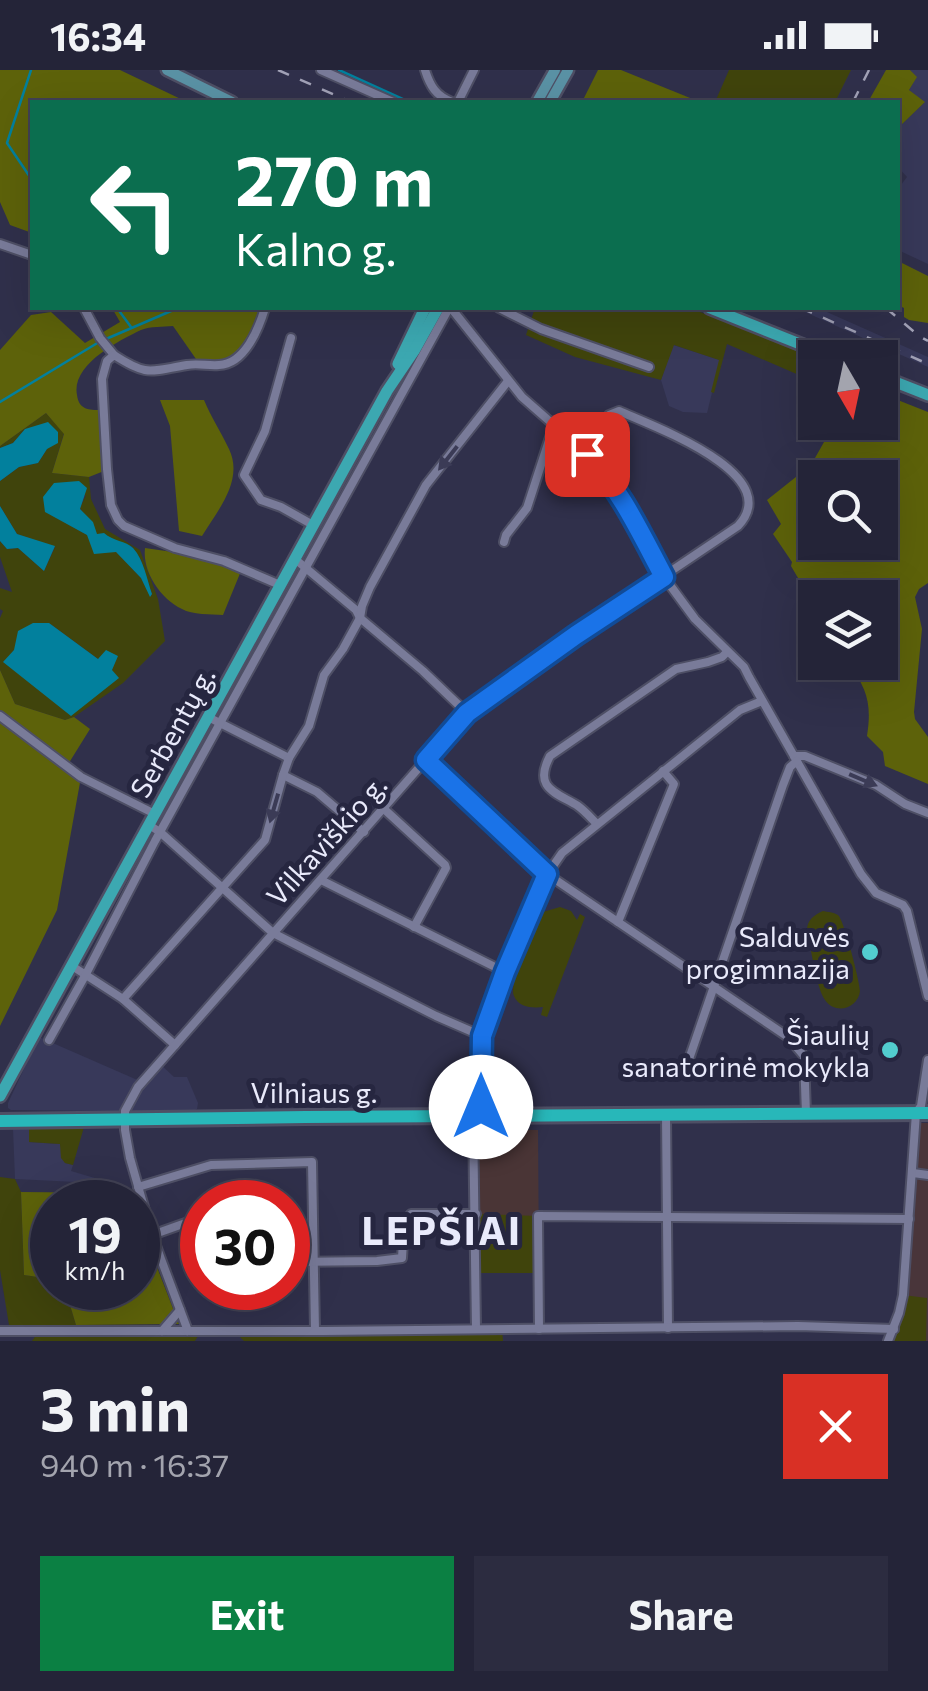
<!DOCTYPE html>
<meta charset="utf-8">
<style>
:root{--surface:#242438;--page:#2c2c40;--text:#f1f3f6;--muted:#a3a4ae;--line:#414153;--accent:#0b8043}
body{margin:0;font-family:Commissioner,sans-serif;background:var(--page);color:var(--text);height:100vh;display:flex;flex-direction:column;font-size:38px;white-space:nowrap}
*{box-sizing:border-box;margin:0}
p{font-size:32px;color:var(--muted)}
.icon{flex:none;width:55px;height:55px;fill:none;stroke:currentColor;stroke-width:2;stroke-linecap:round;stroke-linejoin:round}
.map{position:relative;height:1271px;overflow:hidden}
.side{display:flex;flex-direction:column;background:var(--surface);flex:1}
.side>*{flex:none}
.top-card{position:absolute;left:30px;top:30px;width:870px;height:210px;border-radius:0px;box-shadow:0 10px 40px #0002,0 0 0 2px var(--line);background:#0b6e4f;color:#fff;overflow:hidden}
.needle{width:65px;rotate:171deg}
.tools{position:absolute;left:798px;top:270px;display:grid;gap:20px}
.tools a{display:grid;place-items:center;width:100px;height:100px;border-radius:0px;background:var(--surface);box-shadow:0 10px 40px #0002,0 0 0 2px var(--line);font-size:50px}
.speed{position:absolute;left:30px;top:1110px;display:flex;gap:20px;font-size:50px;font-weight:700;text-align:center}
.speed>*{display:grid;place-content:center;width:130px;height:130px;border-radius:50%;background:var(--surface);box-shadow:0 10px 40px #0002,0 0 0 2px var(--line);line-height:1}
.speed small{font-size:25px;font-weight:400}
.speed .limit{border:15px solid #d22;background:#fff;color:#111}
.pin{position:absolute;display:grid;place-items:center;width:85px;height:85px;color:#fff;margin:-42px;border-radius:20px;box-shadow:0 5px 15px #0006}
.me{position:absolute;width:110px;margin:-55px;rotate:0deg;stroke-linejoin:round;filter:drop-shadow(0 0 8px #0008)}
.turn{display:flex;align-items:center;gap:35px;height:210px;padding:0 40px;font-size:45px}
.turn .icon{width:130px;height:130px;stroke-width:2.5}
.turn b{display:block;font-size:70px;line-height:85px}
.round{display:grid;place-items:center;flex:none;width:105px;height:105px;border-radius:0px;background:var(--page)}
.headline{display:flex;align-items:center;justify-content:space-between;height:170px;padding:0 40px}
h1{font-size:60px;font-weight:700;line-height:75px}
.action{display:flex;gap:20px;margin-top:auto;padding:20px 40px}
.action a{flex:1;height:115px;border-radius:0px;background:var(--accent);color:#fff;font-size:40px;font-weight:700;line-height:115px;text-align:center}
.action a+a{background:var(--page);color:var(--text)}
.status{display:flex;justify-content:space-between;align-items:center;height:70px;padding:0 50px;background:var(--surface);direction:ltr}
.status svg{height:28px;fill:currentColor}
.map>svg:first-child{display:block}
</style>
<div class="status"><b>16:34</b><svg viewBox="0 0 49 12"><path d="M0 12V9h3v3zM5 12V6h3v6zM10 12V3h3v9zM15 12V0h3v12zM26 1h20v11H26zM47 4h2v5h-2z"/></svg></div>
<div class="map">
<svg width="928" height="1271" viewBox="0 0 928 1271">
<rect width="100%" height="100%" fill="#30304b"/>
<g fill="#38395a">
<path d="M910,0H928V194L898,180V119L907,107L898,97V58L924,33L909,20L916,8Z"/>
<path d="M796,238H818L928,287V297Z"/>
<path d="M673,275L720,290L707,343L683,342L669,336L661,310Z"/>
<path d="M39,967L142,1012L159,993L174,1007H187L198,1033L197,1039L192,1042L11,1040L8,1038V1033Z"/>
<path d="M29,1058V1072L60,1074L65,1093L73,1095L71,1101L98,1109L97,1113L15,1109L13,1059Z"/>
</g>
<path fill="#49353a" d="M915,1053H928V1271H888L899,1243Z"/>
<path fill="#4a3536" d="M473,1059L538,1060L539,1203H476Z"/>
<g fill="#40440c" fill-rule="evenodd">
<path d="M729,0H851L835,32H715Z"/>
<path d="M535,238H690L815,288V312L727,274L714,323L711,322L719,290L674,275L661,310L575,287L526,265Z"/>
<path d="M46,343L64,363L52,403L89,407L91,429L105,459L140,480L158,529L165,571L123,613L74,647L65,650L15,634L0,600V548L3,541L0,539V518L12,522L0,487V471L7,479L18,478L44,501L55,477L17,464L0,436V411L19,397L38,393L47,379L25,359L13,373L0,378V376ZM86,425L80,438L97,465L132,476L141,490L152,524L151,526L141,508L116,481L46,442ZM49,553L98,589L117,586L112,600L4,593L14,580Z"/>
<path d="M560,837L571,841L577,850L580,844L585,847L547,947L541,945L543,937C533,938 519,938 514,926C508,914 533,862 539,847L543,842Z"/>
<path d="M823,841C828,842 833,842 838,845C844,850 860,912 860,921C858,939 835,945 825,930C816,917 811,877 807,860C807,850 814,845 823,841Z"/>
<path d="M84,1057L73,1095L65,1093L61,1088L60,1074L29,1072V1058Z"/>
<path d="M0,1107L15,1109L21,1122L24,1205L52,1209V1218H65L76,1255H9L0,1200Z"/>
<path d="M476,1144L538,1146L539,1203H476Z"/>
<path d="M903,1225L927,1228L926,1271H888Z"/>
<path d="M502,1259L503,1271H244L238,1265L198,1266L195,1271H32L39,1261Z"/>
</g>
<g fill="#5d620a" fill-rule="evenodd">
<path d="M0,0H120L187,32H32V163L10,155L0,132Z"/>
<path d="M598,0H621L700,32H582Z"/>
<path d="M886,0H910L917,7L909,20L925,32L898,58V32H868Z"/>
<path d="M898,191L928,206V253L909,250L904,247V238L898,235Z"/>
<path d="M112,238H257L262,241C256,259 242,289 221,292C213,293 203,290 196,289L173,256C163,257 151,256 141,260C118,271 71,295 77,325C79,340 89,340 101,340L104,401L89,407L52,403L64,364L46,343L0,376V280L31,245L51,242L85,273L120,252Z"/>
<path d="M880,323L928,342V513L919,519L915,527L922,559L914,642L915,649L928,667V714L885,696L883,682L867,666C872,633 867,620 849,593L880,592V528H815V537L791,496L792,492L773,464L781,454L767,430L811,395L828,365L822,353L880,352ZM815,408H880V472H815Z"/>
<path d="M160,330H204C211,347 221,362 229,379C244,410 218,440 202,466L179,461L170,356Z"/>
<path d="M145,478C177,482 211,489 241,501L223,545C211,544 192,545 182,539C161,529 142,502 145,478Z"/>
<path d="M0,600L15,634L65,650L74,647L90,659L67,696L81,707L57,840L0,956Z"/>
<path d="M21,1122L128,1123L132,1132H52V1209L24,1205Z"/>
<path d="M138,1148L179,1254L76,1255L65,1218H138Z"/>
</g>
<g fill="#02809d">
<path d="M48,352L58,362V373L47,379L38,393L19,397L0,411V378L13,373L25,359Z"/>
<path d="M79,411L87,418L80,439L93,452L97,464L104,463C113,471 126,471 133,478C144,490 147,510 152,524L150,527L141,508L116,482L94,484L87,465L45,442L43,427L54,413Z"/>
<path d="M0,436L17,464L55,476L44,501L18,478L7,479L0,471Z"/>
<path d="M33,553H49L98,589L106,580L118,586L112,600L119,608L71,646L3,592L14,580L18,561Z"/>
</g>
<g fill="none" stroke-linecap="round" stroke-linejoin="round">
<g stroke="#02809d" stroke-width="2.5">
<path d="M31,0L7,73L32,110"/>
<path d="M339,0L407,31"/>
<path d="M117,238L131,257"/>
<path d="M106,269L178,238"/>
<path d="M0,332L99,272"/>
</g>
<defs>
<g id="minor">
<path d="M321,0L393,32"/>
<path d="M425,0C430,16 436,26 452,32"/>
<path d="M458,32L474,0"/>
<path d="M0,174L32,185"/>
<path d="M84,238L100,268L114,285"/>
<path d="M265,238C259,258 245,294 219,295C208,296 198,293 187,295C150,301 148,307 114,285L107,291L102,309L107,399L111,435L118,450L124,456L175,478L224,491L280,515"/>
<path d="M451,238L522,327L587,384L605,402L623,429L664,507L695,549L744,597L749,607L861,804L876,823L903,835L907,841L928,926"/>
<path d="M499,238L541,259L649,297"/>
<path d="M291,268L265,361L244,405L261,430L281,437L313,455"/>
<path d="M504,472L506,465L527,438L554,355"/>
<path d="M295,489L356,540L360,548L423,601L467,643"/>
<path d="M0,646L81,707L155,744"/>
<path d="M208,647L289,688"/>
<path d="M794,686H805L876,715L905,734L928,743"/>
<path d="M427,690L547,804L788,967L804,986L806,1044"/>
<path d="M283,705L317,722L364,762"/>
<path d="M384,739L445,795L446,798L414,857"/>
<path d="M597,754C591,748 585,741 578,736C555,722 533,718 550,686L676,599L708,592L722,587L727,582"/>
<path d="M149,755L160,762L273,863L436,946L482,966"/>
<path d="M321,810L505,902"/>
<path d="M618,852L674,714L663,701"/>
<path d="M72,896L123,929L175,975"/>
<path d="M123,929L265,770L283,705L289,688L309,656L324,605L343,579L360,548L362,536L370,517L426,415L508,311"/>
<path d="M49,970L86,904L155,771L449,238"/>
<path d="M688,992L783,715L790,697L797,691"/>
<path d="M666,1045L668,1258"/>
<path d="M473,1046L476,1259"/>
<path d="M481,1046L482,966L505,902L544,809L562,783L740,640L762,631"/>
<path d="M913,1103L928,1105"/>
<path d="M138,1117L211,1095L312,1092L315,1261"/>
<path d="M152,1165L194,1150H202"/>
<path d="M288,1192L377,1191L402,1188L404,1154L411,1144H476"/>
<path d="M539,1259L538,1146L909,1149"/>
<path d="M0,1261H324L798,1256L894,1259"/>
<path d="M162,1261L180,1240"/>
<path d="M188,1261L152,1165L130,1088L125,1060V1041L138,1017L467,643L576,565L738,456C787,404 652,356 619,341L609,345L587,384"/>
<path d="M888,1271L899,1243L903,1225L916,1043L921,1036L928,990"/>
</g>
<g id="secondary">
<path d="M167,0L232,32"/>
<path d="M537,32L555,0"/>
<path d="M550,32L568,0"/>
</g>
<g id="primary">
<path d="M710,238L835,288"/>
<path d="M398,294L425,238"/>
<path d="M880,306L928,325"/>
<path d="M0,1026L387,321L414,281L438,238"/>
</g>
<path id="trunk" d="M0,1051L306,1047L928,1043"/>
</defs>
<use href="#minor" stroke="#4e4f65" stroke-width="12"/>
<use href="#secondary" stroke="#4e4f65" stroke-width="15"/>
<use href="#primary" stroke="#4e4f65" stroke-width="16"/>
<use href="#trunk" stroke="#4e4f65" stroke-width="18"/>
<use href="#minor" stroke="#797b99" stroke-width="8"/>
<use href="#secondary" stroke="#5a92a5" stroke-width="10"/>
<use href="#primary" stroke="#3ca8b1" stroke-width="11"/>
<use href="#trunk" stroke="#28b7b9" stroke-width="12"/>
<g stroke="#a2a2b7" stroke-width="2.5" stroke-dasharray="12 12" stroke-linecap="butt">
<path d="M278,0L351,32"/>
<path d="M853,32L869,0"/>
<path d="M801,238L928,294"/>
<path d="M886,238L919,266L928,271"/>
</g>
</g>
<defs><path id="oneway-solid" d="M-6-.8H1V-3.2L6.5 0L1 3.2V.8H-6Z" transform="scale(2.5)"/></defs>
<g fill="#3b3b56">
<use href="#oneway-solid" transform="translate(448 388) rotate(128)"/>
<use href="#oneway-solid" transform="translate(863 710) rotate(23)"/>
<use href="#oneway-solid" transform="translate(274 738) rotate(106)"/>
</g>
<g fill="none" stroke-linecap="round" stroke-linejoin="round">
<defs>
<path id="route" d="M481,1037L482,966L505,902L547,804L426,690L467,643L576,565L664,507C641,464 621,420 587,384"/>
</defs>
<use href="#route" stroke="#114b97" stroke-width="25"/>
<use href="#route" stroke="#1a73e8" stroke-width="18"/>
</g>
<g fill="#52cdcf" stroke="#262640" stroke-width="4">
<circle cx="870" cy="882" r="10"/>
<circle cx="890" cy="980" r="10"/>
</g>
<g text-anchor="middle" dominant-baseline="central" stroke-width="10" stroke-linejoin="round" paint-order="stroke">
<g font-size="28" fill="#e9eafb" stroke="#262640">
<text transform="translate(172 662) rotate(-61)">Serbentų g.</text>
<text transform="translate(326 770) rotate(-48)">Vilkaviškio g.</text>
<text x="314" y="1022">Vilniaus g.</text>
</g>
<g font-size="28" fill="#e9eafb" stroke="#262640" text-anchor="end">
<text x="850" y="866">Salduvės<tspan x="850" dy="32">progimnazija</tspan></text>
<text x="870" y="964">Šiaulių<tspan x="870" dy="32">sanatorinė mokykla</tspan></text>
</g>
<g font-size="38" font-weight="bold" letter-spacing="2.5" fill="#e9eafb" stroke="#262640">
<text x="442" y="1159">LEPŠIAI</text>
</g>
</g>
</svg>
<div class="tools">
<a><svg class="needle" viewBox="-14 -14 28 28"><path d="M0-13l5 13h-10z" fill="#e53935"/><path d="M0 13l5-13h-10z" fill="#a3a4ae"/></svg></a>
<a><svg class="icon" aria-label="search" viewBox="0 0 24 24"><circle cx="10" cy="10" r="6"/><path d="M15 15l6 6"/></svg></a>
<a><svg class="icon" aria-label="layers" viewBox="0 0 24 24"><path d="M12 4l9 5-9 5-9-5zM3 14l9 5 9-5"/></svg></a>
</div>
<div class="speed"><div>19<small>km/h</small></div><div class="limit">30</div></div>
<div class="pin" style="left:587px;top:384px;background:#d93025"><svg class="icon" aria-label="arrive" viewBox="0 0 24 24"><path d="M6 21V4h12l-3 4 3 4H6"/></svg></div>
<svg class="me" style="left:481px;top:1037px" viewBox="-20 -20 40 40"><circle r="19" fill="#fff"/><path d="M0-13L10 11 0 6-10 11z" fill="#1a73e8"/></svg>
<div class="top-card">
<div class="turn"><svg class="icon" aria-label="left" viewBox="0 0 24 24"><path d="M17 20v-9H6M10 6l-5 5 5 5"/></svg><div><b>270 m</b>Kalno g.</div></div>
</div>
</div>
<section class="side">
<div class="headline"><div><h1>3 min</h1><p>940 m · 16:37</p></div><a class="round" style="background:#d93025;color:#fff"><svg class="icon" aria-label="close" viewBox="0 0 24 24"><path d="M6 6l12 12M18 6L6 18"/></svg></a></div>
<div class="action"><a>Exit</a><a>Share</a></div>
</section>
